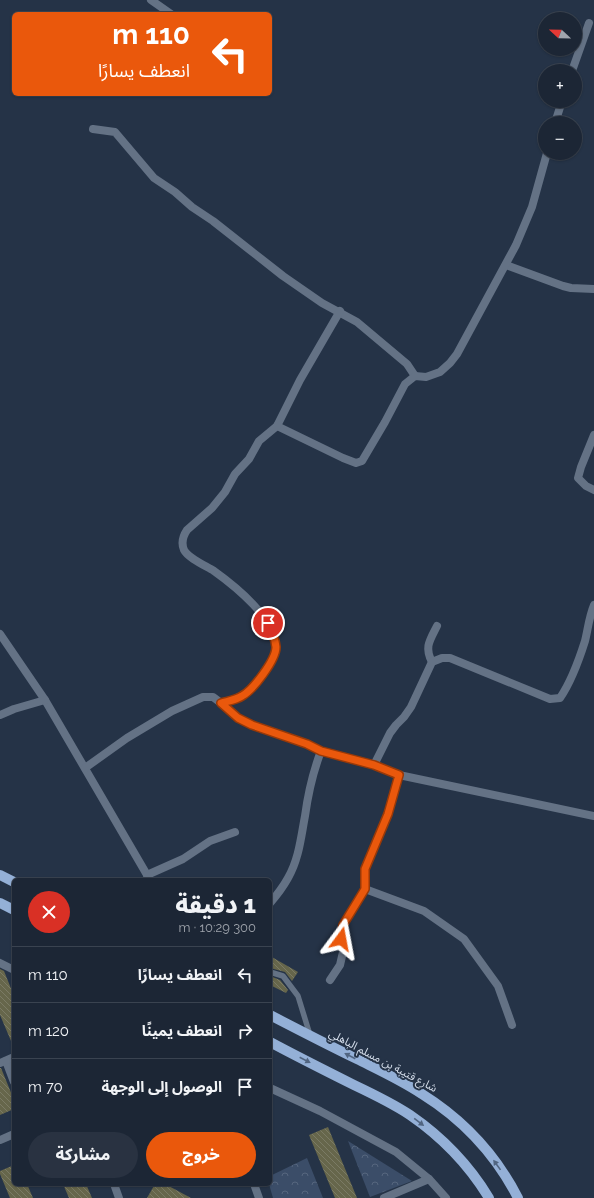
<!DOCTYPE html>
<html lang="ar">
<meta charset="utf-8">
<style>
:root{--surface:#1c2635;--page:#293241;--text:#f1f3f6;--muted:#a0a5ad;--line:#3a4350;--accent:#ea580c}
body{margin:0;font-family:Raleway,"Noto Sans Arabic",sans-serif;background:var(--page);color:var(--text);direction:rtl;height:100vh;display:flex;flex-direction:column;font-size:15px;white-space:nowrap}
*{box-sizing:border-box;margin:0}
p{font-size:13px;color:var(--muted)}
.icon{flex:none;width:22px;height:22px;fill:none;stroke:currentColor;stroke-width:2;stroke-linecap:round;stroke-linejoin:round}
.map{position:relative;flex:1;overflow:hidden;direction:ltr}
.sheet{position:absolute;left:12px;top:878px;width:260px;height:308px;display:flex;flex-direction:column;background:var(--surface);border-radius:6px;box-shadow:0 1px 3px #0004,0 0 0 1px var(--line);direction:rtl}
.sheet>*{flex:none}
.banner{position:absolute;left:12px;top:12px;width:260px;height:84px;border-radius:6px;box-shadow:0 1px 3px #0004,0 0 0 1px var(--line);direction:rtl;background:#ea580c;color:#fff;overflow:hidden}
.needle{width:26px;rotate:292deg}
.fabs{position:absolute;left:538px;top:12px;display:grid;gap:8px}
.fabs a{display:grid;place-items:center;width:44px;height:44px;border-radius:50%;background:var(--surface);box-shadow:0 1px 3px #0004,0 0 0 1px var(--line);font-size:20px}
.pin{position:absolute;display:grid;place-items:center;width:34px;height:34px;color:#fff;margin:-17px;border:2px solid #fff;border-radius:50%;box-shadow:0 1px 4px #0007}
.me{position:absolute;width:44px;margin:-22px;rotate:13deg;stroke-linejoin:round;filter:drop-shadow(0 0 3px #0008)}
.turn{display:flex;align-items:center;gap:14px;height:84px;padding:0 16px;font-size:18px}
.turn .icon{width:52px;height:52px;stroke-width:2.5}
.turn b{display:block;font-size:28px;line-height:34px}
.round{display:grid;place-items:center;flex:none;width:42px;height:42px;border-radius:21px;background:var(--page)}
.head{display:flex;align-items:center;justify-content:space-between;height:68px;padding:0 16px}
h1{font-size:24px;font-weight:800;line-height:30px}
.primary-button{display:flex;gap:8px;margin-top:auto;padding:8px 16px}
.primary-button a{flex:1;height:46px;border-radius:24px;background:var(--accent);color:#fff;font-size:16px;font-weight:800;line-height:46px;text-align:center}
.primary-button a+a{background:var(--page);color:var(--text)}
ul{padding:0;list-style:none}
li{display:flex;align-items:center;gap:12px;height:56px;padding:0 16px;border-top:1px solid var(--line)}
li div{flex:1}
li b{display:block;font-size:15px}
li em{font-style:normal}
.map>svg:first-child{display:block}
</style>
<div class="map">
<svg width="594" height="1198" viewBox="0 0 594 1198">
<defs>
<pattern id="park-crowns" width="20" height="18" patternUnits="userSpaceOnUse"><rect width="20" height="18" fill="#3b4d68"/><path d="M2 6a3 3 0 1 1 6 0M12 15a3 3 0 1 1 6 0" fill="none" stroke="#56667e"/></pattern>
<pattern id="building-back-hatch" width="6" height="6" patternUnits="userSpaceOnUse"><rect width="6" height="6" fill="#66664b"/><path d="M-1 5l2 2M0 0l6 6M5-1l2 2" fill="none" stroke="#7b7b65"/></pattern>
</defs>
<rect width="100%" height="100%" fill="#253347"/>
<g fill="url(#park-crowns)">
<path d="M348,1141L412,1181L370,1197Z"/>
<path d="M307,1158L323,1198H273L269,1184H270V1176Z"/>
</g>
<g fill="url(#building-back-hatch)">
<path d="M270,956L298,972L292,981L285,972L270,968Z"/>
<path d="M0,969L4,971L14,996V1048L0,1015Z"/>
<path d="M270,976L280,980L288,990L286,993L270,985Z"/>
<path d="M0,1068H1L14,1100V1109L0,1115Z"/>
<path d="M328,1127L357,1198H335L309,1135Z"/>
<path d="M14,1165V1184H27L33,1198H10L0,1174V1171Z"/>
<path d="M63,1184H86L92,1198H69Z"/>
<path d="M155,1184H165L191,1198H147Z"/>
</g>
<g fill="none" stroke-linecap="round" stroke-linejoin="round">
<path stroke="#647285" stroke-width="5.5" d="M270,972L283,976L298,996L310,1035"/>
<g stroke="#647285" stroke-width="8">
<path d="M151,0L171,14"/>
<path d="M572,71L589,23"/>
<path d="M555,123L562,101"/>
<path d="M93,129L115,132L154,178L175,192L192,207L213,221L283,276L322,303L357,322L407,364L415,376"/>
<path d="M506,265L563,286L571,288L594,289"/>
<path d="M277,426L343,458L356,463L362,461L385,422L405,384L415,376L426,377L440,372L450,363L457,354L516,245L532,207L547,153"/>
<path d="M594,435L581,467L578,478L586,486L594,490"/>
<path d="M0,634L45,700L150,880"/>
<path d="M432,662C424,647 430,640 437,626"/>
<path d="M221,703C246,697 250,692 264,672C269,665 276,656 276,647C276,619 235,586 214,571C206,566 188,558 184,550C181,543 183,536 187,530L212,508L225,492L235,474L249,459L259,441L277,426L300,380L340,311"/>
<path d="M0,715L14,709L45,700"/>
<path d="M374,765L390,733L396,725L404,717L411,707L432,662L442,658H450L550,699L560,698C571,682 579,660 585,641C588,629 589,617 594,605"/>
<path d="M85,768L127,738L172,711L203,697H213L221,703L238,718L252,725L307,744L321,751L374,765L399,775L594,816"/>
<path d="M399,775L388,814L365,869V889L424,911L464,939L498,986L512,1025"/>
<path d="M147,875L183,859L210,841L235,832"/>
<path d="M270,903C277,895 283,887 288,878C299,859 301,837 305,816C308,794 313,772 321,751"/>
<path d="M0,963L14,970"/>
<path d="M330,980L340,965L343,952L341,939L343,925L365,889"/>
<path d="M6,1061L14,1082"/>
<path d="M0,1063L14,1057"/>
<path d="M270,1088L320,1111L396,1152L429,1179L446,1198"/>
<path d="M0,1140L14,1134"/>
<path d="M114,1184L119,1198"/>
<path d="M254,1184L259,1198"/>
<path d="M384,1198L429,1179"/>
</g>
<g stroke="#94b0d7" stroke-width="10">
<path d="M0,875L14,882"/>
<path d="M0,903L14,910"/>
<path d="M270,1015C299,1030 328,1045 357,1059C379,1070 401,1080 422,1094C462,1119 496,1155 518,1198"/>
<path d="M270,1042C298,1057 326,1071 354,1085C373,1094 392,1103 410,1115C442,1137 469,1165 489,1198"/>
</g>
</g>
<defs><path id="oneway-solid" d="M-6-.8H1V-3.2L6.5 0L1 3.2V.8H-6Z"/></defs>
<g fill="#516581">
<use href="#oneway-solid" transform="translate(350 1056) rotate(-153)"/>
<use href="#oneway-solid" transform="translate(305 1060) rotate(27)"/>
<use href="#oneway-solid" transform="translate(419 1122) rotate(37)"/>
<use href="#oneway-solid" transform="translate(497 1165) rotate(-126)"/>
</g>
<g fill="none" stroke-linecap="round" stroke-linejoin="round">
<defs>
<path id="route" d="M268,623C272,631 275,638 276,647C276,660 253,690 242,696C236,700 228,701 221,703L238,718L252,725L307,744L321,751L374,765L399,775L388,814L365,869V889L343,925L341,939"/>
</defs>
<use href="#route" stroke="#983908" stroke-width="10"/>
<use href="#route" stroke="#ea580c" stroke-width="7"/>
</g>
<g text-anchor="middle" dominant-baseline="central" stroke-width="4" stroke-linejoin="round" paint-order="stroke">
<g font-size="11" fill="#d5deeb" stroke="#253347">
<text transform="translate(383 1061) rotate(28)">شارع قتيبة بن مسلم الباهلي</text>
</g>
</g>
</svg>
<div class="fabs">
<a><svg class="needle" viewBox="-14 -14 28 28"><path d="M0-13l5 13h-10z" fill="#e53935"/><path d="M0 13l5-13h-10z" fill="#a0a5ad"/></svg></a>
<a>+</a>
<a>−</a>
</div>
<div class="pin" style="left:268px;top:623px;background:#d93025"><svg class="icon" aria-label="arrive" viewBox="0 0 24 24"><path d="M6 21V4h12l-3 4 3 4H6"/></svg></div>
<svg class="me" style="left:341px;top:939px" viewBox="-20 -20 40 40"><path d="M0-17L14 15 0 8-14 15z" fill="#ea580c" stroke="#fff" stroke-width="4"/></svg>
<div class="banner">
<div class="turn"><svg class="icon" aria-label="left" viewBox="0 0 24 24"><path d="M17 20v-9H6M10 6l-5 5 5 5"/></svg><div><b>110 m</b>انعطف يسارًا</div></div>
</div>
<section class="sheet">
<div class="head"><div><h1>1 دقيقة</h1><p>300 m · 10:29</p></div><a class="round" style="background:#d93025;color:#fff"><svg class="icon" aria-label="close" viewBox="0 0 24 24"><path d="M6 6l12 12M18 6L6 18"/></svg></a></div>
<ul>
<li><svg class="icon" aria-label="left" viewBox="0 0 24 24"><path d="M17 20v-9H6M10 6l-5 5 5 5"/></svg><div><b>انعطف يسارًا</b></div><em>110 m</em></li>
<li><svg class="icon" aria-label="right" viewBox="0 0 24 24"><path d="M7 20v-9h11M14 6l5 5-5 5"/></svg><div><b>انعطف يمينًا</b></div><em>120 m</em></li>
<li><svg class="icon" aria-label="arrive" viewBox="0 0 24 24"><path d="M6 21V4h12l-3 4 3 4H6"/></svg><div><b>الوصول إلى الوجهة</b></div><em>70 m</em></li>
</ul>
<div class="primary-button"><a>خروج</a><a>مشاركة</a></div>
</section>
</div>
